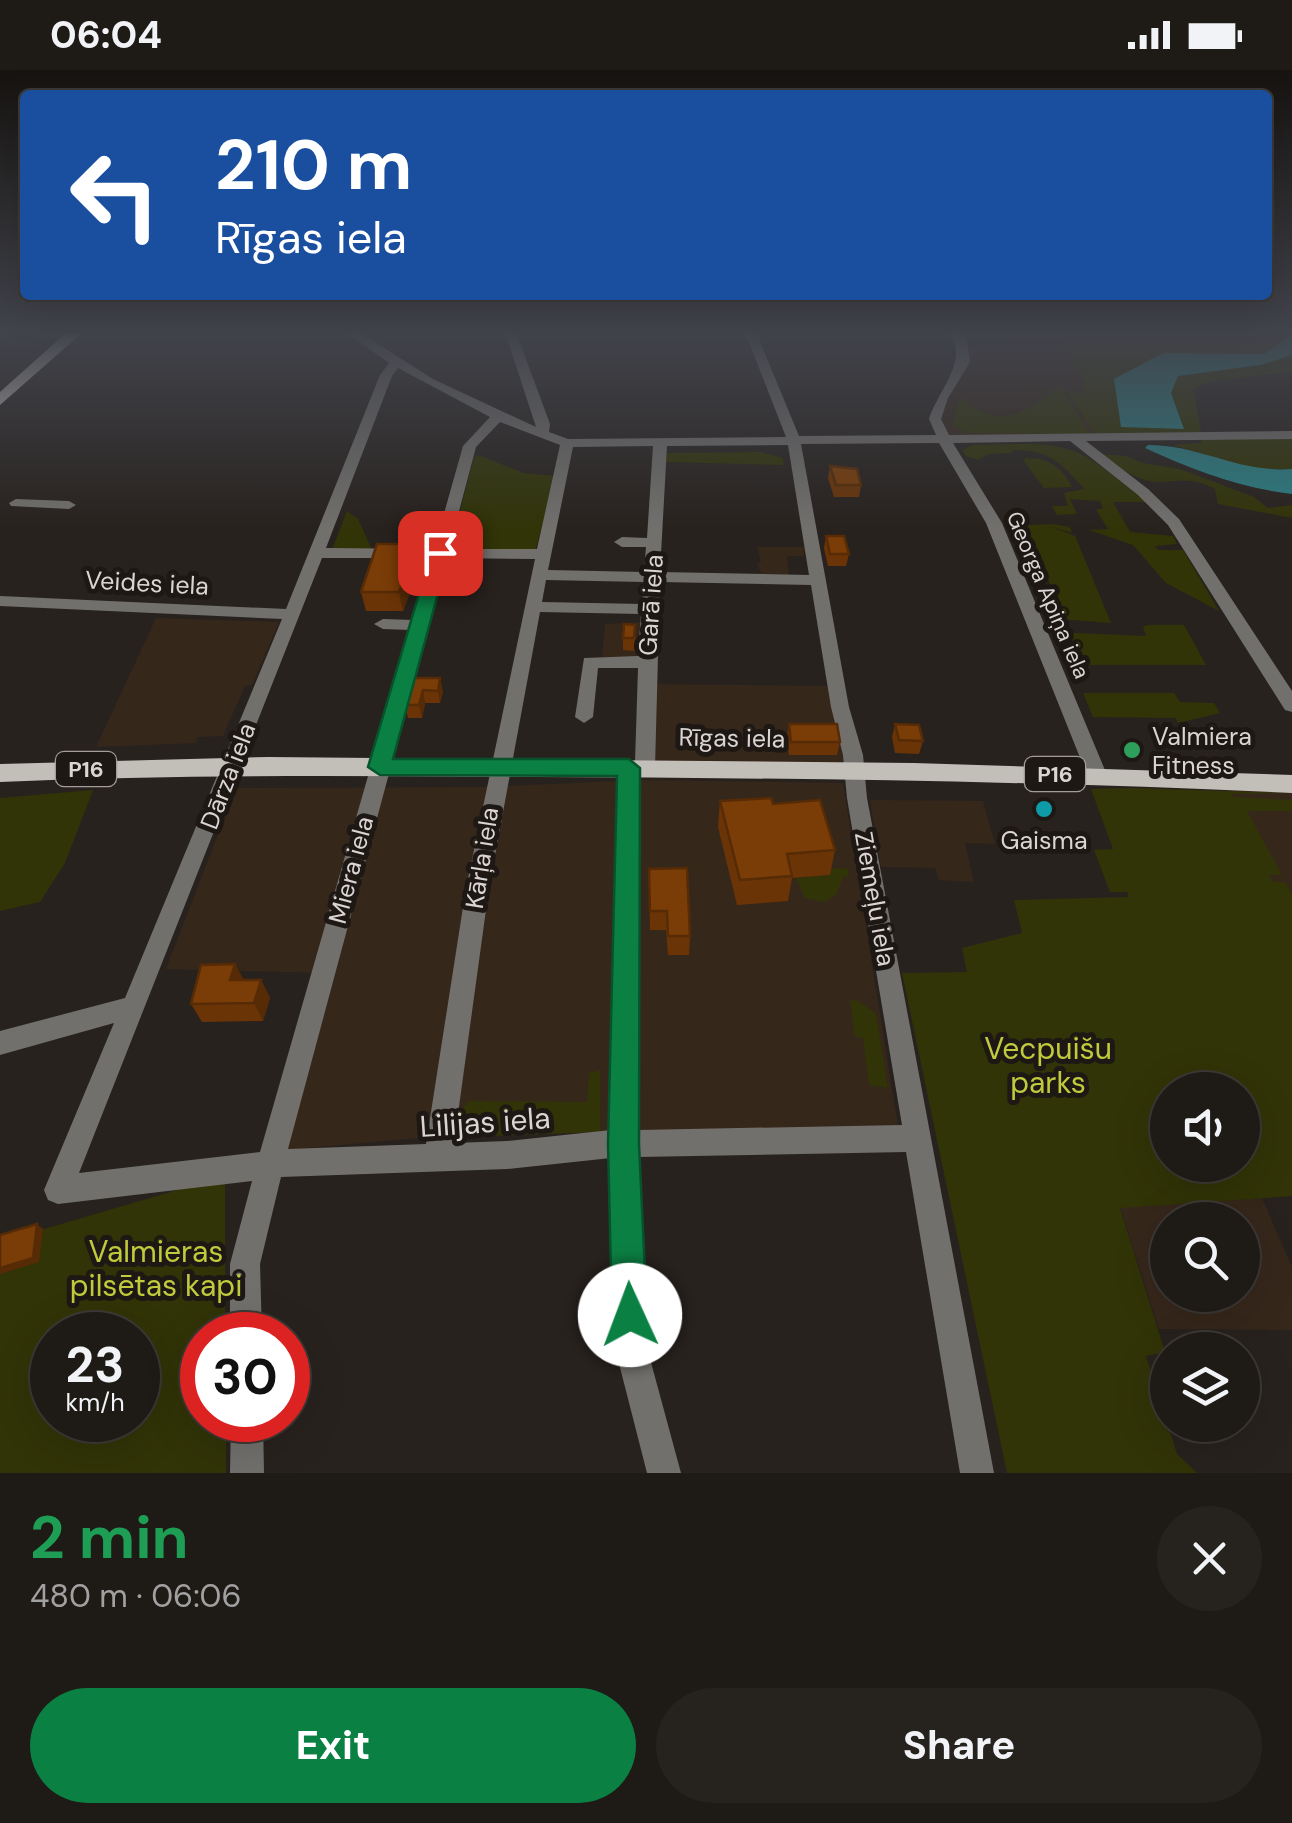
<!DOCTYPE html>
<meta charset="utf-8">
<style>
:root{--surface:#1e1a16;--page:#26231f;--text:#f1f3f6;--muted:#a1a1a1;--line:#3c3835;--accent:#0b8043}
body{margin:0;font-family:"DM Sans",sans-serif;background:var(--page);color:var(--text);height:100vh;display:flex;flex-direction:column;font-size:38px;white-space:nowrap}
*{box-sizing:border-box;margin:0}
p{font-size:32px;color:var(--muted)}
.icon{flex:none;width:55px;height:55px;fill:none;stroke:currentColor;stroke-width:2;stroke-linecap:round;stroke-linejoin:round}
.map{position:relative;height:1403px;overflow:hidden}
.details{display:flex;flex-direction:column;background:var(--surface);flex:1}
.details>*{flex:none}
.banner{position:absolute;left:20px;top:20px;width:1252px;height:210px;border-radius:10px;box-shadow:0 10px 40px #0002,0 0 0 2px var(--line);background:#1a4fa0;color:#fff;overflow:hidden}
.tools{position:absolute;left:1150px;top:1002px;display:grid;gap:20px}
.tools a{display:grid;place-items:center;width:110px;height:110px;border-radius:50%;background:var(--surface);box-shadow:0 10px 40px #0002,0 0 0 2px var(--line);font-size:50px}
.speed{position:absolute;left:30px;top:1242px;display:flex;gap:20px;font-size:50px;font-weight:700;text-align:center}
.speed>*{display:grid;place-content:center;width:130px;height:130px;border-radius:50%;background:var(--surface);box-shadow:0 10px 40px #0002,0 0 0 2px var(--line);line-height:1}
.speed small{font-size:25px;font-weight:400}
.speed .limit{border:15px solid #d22;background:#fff;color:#111}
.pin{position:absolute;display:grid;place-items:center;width:85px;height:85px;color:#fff;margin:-42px;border-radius:20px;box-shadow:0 5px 15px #0006}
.me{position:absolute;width:110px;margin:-55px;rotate:358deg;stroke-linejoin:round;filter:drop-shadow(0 0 8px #0008)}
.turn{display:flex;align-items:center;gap:35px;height:210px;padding:0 30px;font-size:45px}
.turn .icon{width:130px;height:130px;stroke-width:2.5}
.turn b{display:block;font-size:70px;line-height:85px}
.round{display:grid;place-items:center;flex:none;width:105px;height:105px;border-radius:52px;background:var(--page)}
.head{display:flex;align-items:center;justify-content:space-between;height:170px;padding:0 30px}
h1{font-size:60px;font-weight:700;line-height:75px;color:#1e9e55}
.button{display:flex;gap:20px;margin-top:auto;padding:20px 30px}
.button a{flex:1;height:115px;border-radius:60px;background:var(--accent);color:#fff;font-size:40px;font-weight:700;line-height:115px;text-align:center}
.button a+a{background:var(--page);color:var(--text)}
.status{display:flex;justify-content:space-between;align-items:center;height:70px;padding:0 50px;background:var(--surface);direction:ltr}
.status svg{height:28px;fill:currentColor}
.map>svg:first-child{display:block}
</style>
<div class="status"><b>06:04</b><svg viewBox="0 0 49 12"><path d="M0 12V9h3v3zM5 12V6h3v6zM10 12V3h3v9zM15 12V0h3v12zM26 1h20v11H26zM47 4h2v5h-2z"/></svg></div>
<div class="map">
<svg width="1292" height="1403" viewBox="0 0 1292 1403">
<rect width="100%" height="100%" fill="#28221e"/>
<g fill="#36271b" fill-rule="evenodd">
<path d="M954,262H1053L1089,300L1101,369H946L936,340L964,292Z"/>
<path d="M757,477H804V486H787L789,505L762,504L757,495L761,491Z"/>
<path d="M156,548L279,552L252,615L245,616L223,666L198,667L196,673L96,677Z"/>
<path d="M642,552L639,589L602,587L605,554Z"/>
<path d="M646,614L836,616L854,699L645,697Z"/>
<path d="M638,710L843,713L898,1056L442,1066L283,1080L331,903L166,899L236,718L484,717Z"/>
<path d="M1226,711L1292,714V855L1230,721Z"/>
<path d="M870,730L983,731L995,774L965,773L974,812L939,810L935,798L881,797Z"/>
<path d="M1262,1128L1292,1197V1260L1159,1259L1120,1137ZM1168,1150H1242V1225H1168Z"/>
</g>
<g fill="#313407" fill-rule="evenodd">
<path d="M1052,262H1292V302L1213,311L1193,319L1201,360L1197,364L1292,365V399H1253L1173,375L1201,373L1202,369H1101L1100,363H1094L1066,320L1080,326L1085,321L1083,307L1071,292L1078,291Z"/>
<path d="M1060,317L1090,364L967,363L952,355L960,329C970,331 971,336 980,341C1011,357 1036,333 1060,317Z"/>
<path d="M973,375C1006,375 1053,369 1083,385C1105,397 1126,417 1148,432H1113L1130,462L1173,466L1177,474L1155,476L1158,480H1183L1219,541L1166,513L1133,475L1089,460L1108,459L1096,440L1103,438L1100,431L1070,429L1077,444L1057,445L1052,436H1068L1064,423L1084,419C1060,391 1049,380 1012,380V383L988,384L978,390L966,386L962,380Z"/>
<path d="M760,382L783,388L784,395L666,392L667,383Z"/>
<path d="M1102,384L1126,386L1143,393L1180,399L1254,427L1268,438L1292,435V448L1218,434L1215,419C1194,408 1182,410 1161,412C1139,413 1118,397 1102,384Z"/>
<path d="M479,385L523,403L555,406L535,482L450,479L474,387Z"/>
<path d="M1026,388C1048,387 1063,398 1072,417L1044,418L1023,390Z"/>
<path d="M347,441L358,449L372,480H332Z"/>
<path d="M1053,454L1070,457L1072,463L1049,456L1075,466L1111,553L1058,549L1055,542L1061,541L1042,494H1036L1022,460L1013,456Z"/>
<path d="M1147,555H1184L1206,595H1069L1060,581H1067L1063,569L1056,568L1053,562L1146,566L1143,557Z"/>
<path d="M1083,623H1174L1180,632L1214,633L1220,643L1178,653L1176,648L1093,647Z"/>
<path d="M1132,718L1292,723L1231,724L1233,727L1292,730V741H1247L1282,805H1269L1272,811L1286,813L1292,824V1126L1120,1138L1165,1282L1146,1286L1177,1384L1197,1403H1007L902,903L967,902L962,878L1022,863L1014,830L1129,827L1127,822H1110L1094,780L1113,779L1091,719ZM1168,1020H1242V1095H1168Z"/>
<path d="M93,720L65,793L40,832L0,841V728Z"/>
<path d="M828,798L848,799L849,805L843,807L836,825L824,832L805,828L796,808L829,805Z"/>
<path d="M850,930L858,931L876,944L888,1018L869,1015L863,968L855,967Z"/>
<path d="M600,1000V1062L458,1067L459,1043L469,1031L587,1032L589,1003Z"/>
<path d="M225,1106V1265H202V1350H226V1403H0V1172ZM52,1265H138V1350H52Z"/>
</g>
<g fill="#2c7e82">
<path d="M1292,265V285L1260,295L1178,306L1171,323L1184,359L1121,357L1114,309L1163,283L1264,284Z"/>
<path d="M1148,375C1201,375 1238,403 1292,399V424C1240,418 1193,400 1145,378Z"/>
</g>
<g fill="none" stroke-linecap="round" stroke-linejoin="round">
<g fill="#72706d" fill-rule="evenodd">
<path d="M346,262H359L433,309L536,357L505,262H516L550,354L549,362L568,369L786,367L745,262H756L799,366L936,365L929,349C938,320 970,291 949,262H960L967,271L970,292L948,328L941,349L949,365L1292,361V369L1086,371L1148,419L1179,449L1292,621V642L1285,640L1168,455L1138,425L1070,371L953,373L1002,453L1107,705L1097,712L1087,705L986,453L939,373L801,374L849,637L863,685L867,728L994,1403H960L906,1082L638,1087L646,1274L681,1403H647L614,1274L611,1088L507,1099L281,1107L260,1194L262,1265H230V1194L252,1111L58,1134L48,1130L44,1120L114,953L0,985V961L125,928L282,549L0,536V526L286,539L380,305L389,293ZM398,298L490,347L463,376L434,479L326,478L392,306ZM500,352L560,375L537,479H449L476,377ZM788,375L809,505L660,502L667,376ZM653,376L647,468L622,467L614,472L622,477H646L644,502L548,500L573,377ZM322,488H431L413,550L383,549L374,554L383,559L410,560L260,1082L79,1103ZM447,488L535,489L466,818L426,1074L288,1079ZM546,510L644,512L642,534L542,532ZM660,512L811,515L831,637L843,685L847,728L902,1055L638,1060L639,702H652L655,697ZM540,542L641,544L638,586L584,588L575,647L584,653L593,647L598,598H638L635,692H622L619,697L611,1060L507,1071L454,1073L489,818Z"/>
<path d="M16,429L69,431L76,435L69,439L11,436L9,433Z"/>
<path d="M231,1350H263L264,1403H230Z"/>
</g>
<g fill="#c2beb8" fill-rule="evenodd">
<path d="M67,262H83L0,335V322Z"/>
<path d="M268,687L914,693L1292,705V723C1040,711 788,708 536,707C358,706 179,704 0,712V694Z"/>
</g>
</g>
<g fill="#6a3407">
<path d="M830,396L861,415L859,427H834L828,408Z"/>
<path d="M826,466L849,484L846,496H828L824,478Z"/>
<path d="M418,474L422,492L403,541H366L361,522Z"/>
<path d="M636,567L635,581L623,580V568Z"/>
<path d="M412,608L443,621L440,633H425L422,648H408L405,635Z"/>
<path d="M789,654L840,672L837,685H789L787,666Z"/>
<path d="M895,654L923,671L919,684L895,683L892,667Z"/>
<path d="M720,731L773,734L835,780L830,805L792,808L788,831L737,835L718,757Z"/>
<path d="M649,799L690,866L689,885H668L666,860H650Z"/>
<path d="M243,910H261L270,928L263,951L202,952L191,934Z"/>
</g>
<g fill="#562b06">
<path d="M418,474L422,492L403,541L399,522Z"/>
<path d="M440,608L443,621L440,633L438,621Z"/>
<path d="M423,620L425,633L422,648L419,635Z"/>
<path d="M235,894L245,912L230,910Z"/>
<path d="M261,910L270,928L263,951L254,933Z"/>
<path d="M37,1154L43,1159L39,1192L0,1204V1198Z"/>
</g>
<g fill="#7b3d08" stroke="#562b06" stroke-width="2.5">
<path d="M830,396L857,399L861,415H836Z"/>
<path d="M826,466H844L849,484H830Z"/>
<path d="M377,474H418L399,522H361Z"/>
<path d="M624,554L635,555L634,568H623Z"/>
<path d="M412,608H440L438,621L423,620L419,635H405Z"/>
<path d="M789,654H837L840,672H791Z"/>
<path d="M895,654L919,655L923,671L899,670Z"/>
<path d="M771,728L773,734L820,730L835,780L787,784L792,806L740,810L720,731Z"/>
<path d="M687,798L690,866H668L667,841H650L649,799Z"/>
<path d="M235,894L230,910H261L254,933L191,934L201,895Z"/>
<path d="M37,1154L33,1188L0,1198V1165Z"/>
</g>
<linearGradient id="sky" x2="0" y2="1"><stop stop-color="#161310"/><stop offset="0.57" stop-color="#42444c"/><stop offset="1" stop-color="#42444c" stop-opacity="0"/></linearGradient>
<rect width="1292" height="459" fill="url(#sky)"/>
<path fill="#0b8043" stroke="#07532c" stroke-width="2.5" d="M440,477L449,483L393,689H629L640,698L639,1074L647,1245L642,1257L630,1262L617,1257L612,1245L608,1074L617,706L380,705L368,697L431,483Z"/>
<circle fill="#2e9e5b" stroke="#1e1815" stroke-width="4" cx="1132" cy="680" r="10"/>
<circle fill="#0f9aa8" stroke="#1e1815" stroke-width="4" cx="1044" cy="739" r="10"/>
<g text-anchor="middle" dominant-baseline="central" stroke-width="10" stroke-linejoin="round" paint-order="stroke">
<g font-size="22" fill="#dad5d3" stroke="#1e1815">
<text transform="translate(1048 525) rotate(67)">Georga Apiņa iela</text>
</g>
<g fill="#1e1815" stroke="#a29c9a" stroke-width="2.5">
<rect x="56" y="682" width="60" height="34" rx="8"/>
<rect x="1025" y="687" width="60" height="34" rx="8"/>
</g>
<g font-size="22" font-weight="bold" fill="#dad5d3">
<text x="86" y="699">P16</text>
<text x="1055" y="704">P16</text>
</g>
<g font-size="25" fill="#dad5d3" stroke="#1e1815">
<text transform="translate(147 513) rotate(3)">Veides iela</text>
<text transform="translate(651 535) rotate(-86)">Garā iela</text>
<text transform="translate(732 668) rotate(1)">Rīgas iela</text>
<text transform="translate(228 706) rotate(-69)">Dārza iela</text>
<text transform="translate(482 788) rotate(-81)">Kārļa iela</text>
<text transform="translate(351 800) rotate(-75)">Miera iela</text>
<text transform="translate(875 829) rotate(80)">Ziemeļu iela</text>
</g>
<g font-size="25" fill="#dad5d3" stroke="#1e1815" text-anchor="start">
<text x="1152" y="666">Valmiera<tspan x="1152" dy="29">Fitness</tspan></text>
<text x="1044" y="770" text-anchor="middle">Gaisma</text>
</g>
<g font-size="30" fill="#c0ca3c" stroke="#1e1815">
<text x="1048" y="978">Vecpuišu<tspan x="1048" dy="34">parks</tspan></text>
<text x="156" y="1181">Valmieras<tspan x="156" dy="34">pilsētas kapi</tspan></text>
</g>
<g font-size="30" fill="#dad5d3" stroke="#1e1815">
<text transform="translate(485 1052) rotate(-4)">Lilijas iela</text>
</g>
</g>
</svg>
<div class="tools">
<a><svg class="icon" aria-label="sound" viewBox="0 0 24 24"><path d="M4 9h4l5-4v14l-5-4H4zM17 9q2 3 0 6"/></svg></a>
<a><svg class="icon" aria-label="search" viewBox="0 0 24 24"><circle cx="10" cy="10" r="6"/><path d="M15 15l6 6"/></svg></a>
<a><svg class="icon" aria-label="layers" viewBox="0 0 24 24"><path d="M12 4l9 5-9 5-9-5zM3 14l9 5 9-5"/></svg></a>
</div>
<div class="speed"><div>23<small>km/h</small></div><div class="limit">30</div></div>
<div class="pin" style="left:440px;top:483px;background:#d93025"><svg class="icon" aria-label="arrive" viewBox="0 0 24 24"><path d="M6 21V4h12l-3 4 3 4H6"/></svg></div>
<svg class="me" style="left:630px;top:1245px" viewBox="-20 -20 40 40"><circle r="19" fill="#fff"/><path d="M0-13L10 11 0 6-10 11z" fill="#0b8043"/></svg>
<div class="banner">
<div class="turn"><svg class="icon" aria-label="left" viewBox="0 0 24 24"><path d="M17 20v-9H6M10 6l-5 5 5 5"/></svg><div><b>210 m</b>Rīgas iela</div></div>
</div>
</div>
<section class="details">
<div class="head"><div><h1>2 min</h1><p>480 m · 06:06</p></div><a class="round"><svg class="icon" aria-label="close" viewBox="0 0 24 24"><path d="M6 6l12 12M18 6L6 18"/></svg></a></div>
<div class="button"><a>Exit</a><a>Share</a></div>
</section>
